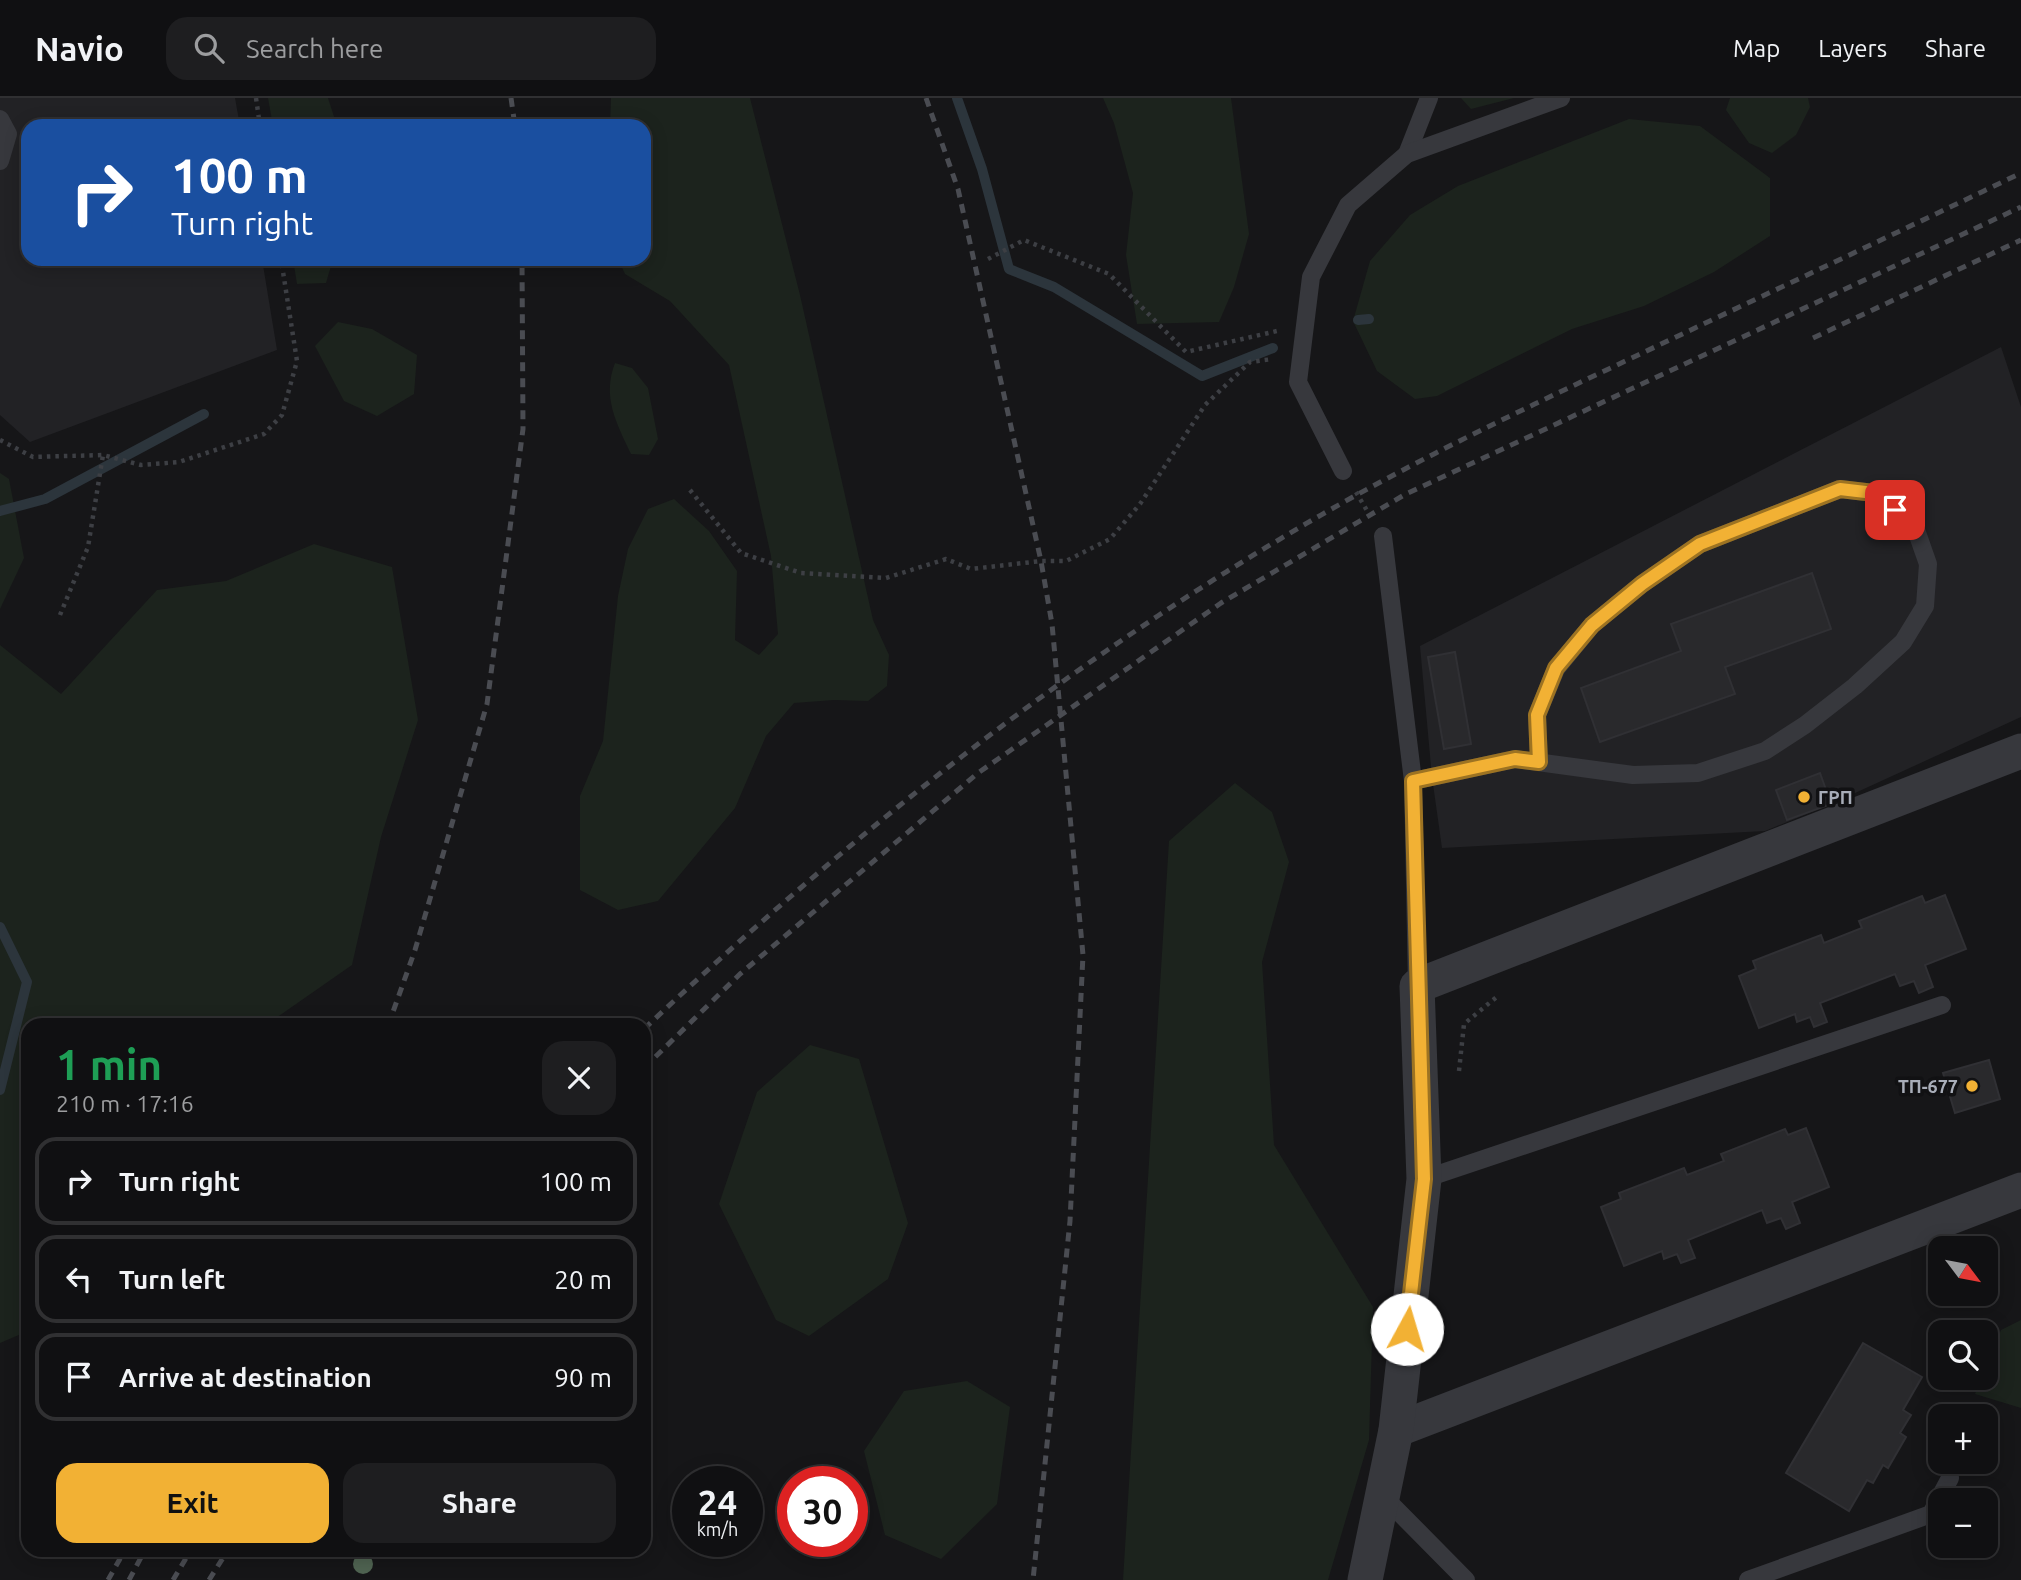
<!DOCTYPE html>
<meta charset="utf-8">
<style>
:root{--surface:#101012;--page:#1e1e20;--text:#f1f3f6;--muted:#9c9d9f;--line:#303032;--accent:#f2b134}
body{margin:0;font-family:Ubuntu,sans-serif;background:var(--page);color:var(--text);height:100vh;display:flex;flex-direction:column;font-size:26px;white-space:nowrap}
*{box-sizing:border-box;margin:0}
p{font-size:23px;color:var(--muted)}
.icon{flex:none;width:38px;height:38px;fill:none;stroke:currentColor;stroke-width:2;stroke-linecap:round;stroke-linejoin:round}
.map{position:relative;flex:1;overflow:hidden}
.panel{position:absolute;left:21px;top:920px;width:630px;height:539px;display:flex;flex-direction:column;background:var(--surface);border-radius:21px;box-shadow:0 4px 18px #0003,0 0 0 2px var(--line)}
.panel>*{flex:none}
.hud{position:absolute;left:21px;top:21px;width:630px;height:147px;border-radius:21px;box-shadow:0 4px 18px #0003,0 0 0 2px var(--line);background:#1a4fa0;color:#fff;overflow:hidden}
.needle{width:46px;rotate:122deg}
.buttons{position:absolute;left:1928px;top:1138px;display:grid;gap:14px}
.buttons a{display:grid;place-items:center;width:70px;height:70px;border-radius:14px;background:var(--surface);box-shadow:0 4px 18px #0003,0 0 0 2px var(--line);font-size:35px}
.speed{position:absolute;left:672px;top:1368px;display:flex;gap:14px;font-size:35px;font-weight:700;text-align:center}
.speed>*{display:grid;place-content:center;width:91px;height:91px;border-radius:50%;background:var(--surface);box-shadow:0 4px 18px #0003,0 0 0 2px var(--line);line-height:1}
.speed small{font-size:18px;font-weight:400}
.speed .limit{border:10px solid #d22;background:#fff;color:#111}
.pin{position:absolute;display:grid;place-items:center;width:60px;height:60px;color:#fff;margin:-30px;border-radius:14px;box-shadow:0 4px 10px #0006}
.me{position:absolute;width:77px;margin:-38px;rotate:6deg;stroke-linejoin:round;filter:drop-shadow(0 0 5px #0008)}
.turn{display:flex;align-items:center;gap:24px;height:147px;padding:0 35px;font-size:32px}
.turn .icon{width:91px;height:91px;stroke-width:2.5}
.turn b{display:block;font-size:49px;line-height:60px}
.round{display:grid;place-items:center;flex:none;width:74px;height:74px;border-radius:21px;background:var(--page)}
.head{display:flex;align-items:center;justify-content:space-between;height:119px;padding:0 35px}
h1{font-size:42px;font-weight:700;line-height:52px;color:#1e9e55}
.cta{display:flex;gap:14px;margin-top:auto;padding:14px 35px}
.cta a{flex:1;height:80px;border-radius:21px;background:var(--accent);color:#111;font-size:28px;font-weight:700;line-height:80px;text-align:center}
.cta a+a{background:var(--page);color:var(--text)}
ul{padding:0;list-style:none}
li{display:flex;align-items:center;gap:21px;height:88px;margin:0 14px 10px;padding:0 21px;border:4px solid var(--line);border-radius:21px}
li div{flex:1}
li b{display:block;font-size:26px}
li em{font-style:normal}
header{display:flex;align-items:center;gap:42px;box-sizing:border-box;height:98px;padding:0 35px;background:var(--surface);border-bottom:2px solid var(--line)}
header strong{font-size:33px}
nav{display:flex;gap:38px;margin-inline-start:auto;font-size:24px}
.search{width:490px;height:63px;background:var(--page);display:flex;align-items:center;gap:18px;box-sizing:border-box;padding:0 24px;border-radius:21px;color:var(--muted);font-size:26px}
.map>svg:first-child{display:block}
</style>
<header>
<strong>Navio</strong>
<div class="search"><svg class="icon" aria-label="search" viewBox="0 0 24 24"><circle cx="10" cy="10" r="6"/><path d="M15 15l6 6"/></svg>Search here</div>
<nav><a>Map</a><a>Layers</a><a>Share</a></nav>
</header>
<div class="map">
<svg width="2021" height="1482" viewBox="0 0 2021 1482">
<rect width="100%" height="100%" fill="#161618"/>
<g fill="#222225">
<path d="M0,0H235L240,28H28V161H262L277,252L30,344L0,317Z"/>
<path d="M2001,249L2021,309V619L1831,706L1765,733L1442,750L1432,679L1420,548Z"/>
</g>
<g fill="#1c231d">
<path d="M268,0H328L337,28H273Z"/>
<path d="M611,0H750L800,197L873,522L889,557L887,588L868,603L834,602L794,605L766,638L735,710L658,803L618,812L580,792V698L603,643L618,498L628,451L648,411L674,401L709,433L737,473L735,542L759,557L778,536L771,458L729,267L670,203L625,176L618,161H644V28H610Z"/>
<path d="M1103,0H1231L1249,136L1234,189L1219,224L1137,226L1126,157L1133,95L1114,25Z"/>
<path d="M1461,0H1514L1471,11Z"/>
<path d="M1730,0H1808L1810,9L1796,37L1772,55L1749,45L1726,12Z"/>
<path d="M1629,21L1700,28L1770,80V138L1714,174L1644,208L1572,231L1437,298L1415,301L1377,273L1353,223L1370,163L1410,117L1458,88Z"/>
<path d="M293,161H333L326,185L297,186Z"/>
<path d="M338,224L372,231L417,257L414,296L377,318L344,303L315,248Z"/>
<path d="M615,265L632,270L648,290L658,341L649,357L631,356C616,324 602,299 615,265Z"/>
<path d="M0,375L9,381L24,460L0,511Z"/>
<path d="M314,446L392,469L418,622L381,739L352,867L276,920L273,927L28,928V1104L26,1113L28,1120V1233L0,1245V547L61,596L157,492L226,483Z"/>
<path d="M1235,685L1272,714L1289,764L1262,864L1274,1047L1373,1209L1369,1342L1328,1482H1123L1169,743Z"/>
<path d="M810,947L859,961L908,1125L888,1181L809,1238L776,1222L719,1106L757,994Z"/>
<path d="M2021,1222V1310L1975,1296L1982,1279H1986V1268L2001,1232Z"/>
<path d="M967,1283L1010,1309L997,1406L941,1461L885,1437L864,1353L904,1293Z"/>
</g>
<g fill="none" stroke-linecap="round" stroke-linejoin="round">
<g stroke="#2c353c" stroke-width="10">
<path d="M957,0L982,71L1009,171L1054,189L1202,278L1273,250"/>
<path d="M1358,222L1369,221"/>
<path d="M0,413L45,401L204,316"/>
<path d="M0,829L27,884L0,992"/>
</g>
</g>
<g fill="#29292c" stroke="#303034" stroke-width="2">
<path d="M1812,475L1831,531L1725,569L1735,596L1600,644L1581,590L1681,553L1671,526Z"/>
<path d="M1455,554L1471,646L1444,651L1428,559Z"/>
<path d="M1820,675L1831,706L1787,722L1776,692Z"/>
<path d="M1945,797L1966,851L1925,867L1933,889L1919,895L1914,883L1900,888L1895,876L1820,905L1827,924L1814,929L1810,919L1797,924L1795,916L1759,930L1739,878L1756,871L1753,863L1821,837L1824,845L1862,830L1859,823L1922,798L1925,805Z"/>
<path d="M1989,962L2000,1001L1955,1015L1943,975Z"/>
<path d="M1806,1030L1829,1089L1792,1104L1800,1125L1786,1131L1781,1120L1767,1125L1762,1112L1688,1142L1695,1160L1681,1165L1677,1156L1664,1161L1662,1153L1624,1168L1601,1109L1621,1101L1619,1095L1684,1070L1687,1077L1724,1063L1721,1056L1785,1031L1788,1037Z"/>
<path d="M1863,1245L1922,1279L1903,1312L1911,1317L1900,1335L1906,1339L1888,1370L1883,1367L1873,1385L1867,1382L1849,1413L1786,1375Z"/>
</g>
<g fill="none" stroke-linecap="round" stroke-linejoin="round">
<g stroke="#3d3f44" stroke-width="4.5" stroke-dasharray="3.5 5" stroke-linecap="butt">
<path d="M256,0L260,28"/>
<path d="M988,161L1024,142L1109,176L1186,254L1277,233"/>
<path d="M0,342L33,359L103,357L141,367L179,364L264,336L282,317L297,263L281,161"/>
<path d="M690,392L741,455L801,475L886,480L946,461L971,471L1041,463H1066L1110,441L1140,406L1205,307L1250,264L1273,261"/>
<path d="M1356,394L1369,416"/>
<path d="M60,517L88,449L103,357"/>
<path d="M1459,973L1464,926L1499,897"/>
</g>
<g stroke="#37383d" stroke-width="18">
<path d="M0,21L8,36L0,63"/>
<path d="M1407,56L1429,0"/>
<path d="M1343,373L1298,284L1311,179L1348,107L1407,56L1561,0"/>
<path d="M1383,438L1413,683L1417,888"/>
<path d="M1413,683L1515,661L1633,677L1698,675L1765,653L1805,627L1855,588L1903,544L1925,508L1928,466L1915,429L1874,395L1840,391L1700,446L1642,486L1592,527L1556,571L1537,617L1539,664"/>
<path d="M1424,1081L1942,907"/>
<path d="M1382,1397L1466,1482"/>
<path d="M1748,1482L1931,1416L1950,1380"/>
</g>
<g stroke="#37383d" stroke-width="35">
<path d="M1396,1332L2021,1092"/>
<path d="M1365,1482L1396,1332L1424,1081L1417,888L2021,653"/>
</g>
<g stroke="#4a4c52" stroke-width="5" stroke-dasharray="9 7" stroke-linecap="butt">
<path d="M511,0L515,28"/>
<path d="M926,0L958,91L1041,463L1052,526L1083,857L1070,1123L1033,1482"/>
<path d="M1813,240L2021,142"/>
<path d="M388,928L415,852L487,606L523,331L522,161"/>
<path d="M644,931C852,735 1079,555 1328,413C1428,356 1532,307 1636,258C1764,197 1893,137 2021,75"/>
<path d="M644,970L740,876L978,675L1221,505L1404,397L2021,109"/>
<path d="M108,1482L125,1452"/>
<path d="M129,1482L145,1452"/>
<path d="M173,1482L191,1452"/>
<path d="M209,1482L228,1452"/>
</g>
</g>
<circle fill="#506452" cx="363" cy="1466" r="10"/>
<g fill="none" stroke-linecap="round" stroke-linejoin="round">
<defs>
<path id="route" d="M1407,1231L1424,1081L1413,683L1515,661L1539,664L1537,617L1556,570L1592,527L1642,486L1700,446L1840,391L1874,395L1895,412"/>
</defs>
<use href="#route" stroke="#9d7322" stroke-width="18"/>
<use href="#route" stroke="#f2b134" stroke-width="12"/>
</g>
<g fill="#f2b134" stroke="#111113" stroke-width="2.5">
<circle cx="1804" cy="699" r="7"/>
<circle cx="1972" cy="988" r="7"/>
</g>
<g text-anchor="middle" dominant-baseline="central" stroke-width="7" stroke-linejoin="round" paint-order="stroke">
<g font-size="18" font-weight="bold" fill="#a8adb8" stroke="#111113" text-anchor="start">
<text x="1818" y="699">ГРП</text>
<text x="1958" y="988" text-anchor="end">ТП-677</text>
</g>
</g>
</svg>
<div class="buttons">
<a><svg class="needle" viewBox="-14 -14 28 28"><path d="M0-13l5 13h-10z" fill="#e53935"/><path d="M0 13l5-13h-10z" fill="#9c9d9f"/></svg></a>
<a><svg class="icon" aria-label="search" viewBox="0 0 24 24"><circle cx="10" cy="10" r="6"/><path d="M15 15l6 6"/></svg></a>
<a>+</a>
<a>−</a>
</div>
<div class="speed"><div>24<small>km/h</small></div><div class="limit">30</div></div>
<div class="pin" style="left:1895px;top:412px;background:#d93025"><svg class="icon" aria-label="arrive" viewBox="0 0 24 24"><path d="M6 21V4h12l-3 4 3 4H6"/></svg></div>
<svg class="me" style="left:1407px;top:1231px" viewBox="-20 -20 40 40"><circle r="19" fill="#fff"/><path d="M0-13L10 11 0 6-10 11z" fill="#f2b134"/></svg>
<div class="hud">
<div class="turn"><svg class="icon" aria-label="right" viewBox="0 0 24 24"><path d="M7 20v-9h11M14 6l5 5-5 5"/></svg><div><b>100 m</b>Turn right</div></div>
</div>
<section class="panel">
<div class="head"><div><h1>1 min</h1><p>210 m · 17:16</p></div><a class="round"><svg class="icon" aria-label="close" viewBox="0 0 24 24"><path d="M6 6l12 12M18 6L6 18"/></svg></a></div>
<ul>
<li><svg class="icon" aria-label="right" viewBox="0 0 24 24"><path d="M7 20v-9h11M14 6l5 5-5 5"/></svg><div><b>Turn right</b></div><em>100 m</em></li>
<li><svg class="icon" aria-label="left" viewBox="0 0 24 24"><path d="M17 20v-9H6M10 6l-5 5 5 5"/></svg><div><b>Turn left</b></div><em>20 m</em></li>
<li><svg class="icon" aria-label="arrive" viewBox="0 0 24 24"><path d="M6 21V4h12l-3 4 3 4H6"/></svg><div><b>Arrive at destination</b></div><em>90 m</em></li>
</ul>
<div class="cta"><a>Exit</a><a>Share</a></div>
</section>
</div>
